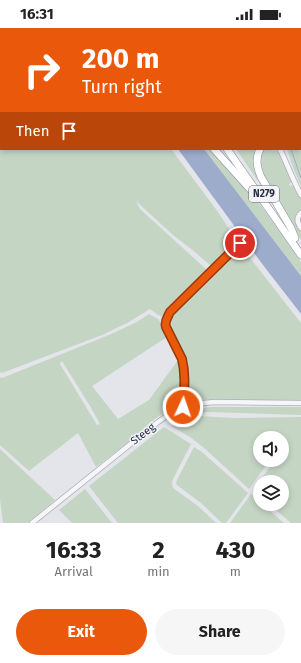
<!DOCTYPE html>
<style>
:root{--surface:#fff;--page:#f6f6f6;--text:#222;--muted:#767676;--accent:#ea580c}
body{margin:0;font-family:"Fira Sans",sans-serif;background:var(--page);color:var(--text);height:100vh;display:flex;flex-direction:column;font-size:15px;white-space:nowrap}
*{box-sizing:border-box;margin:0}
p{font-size:13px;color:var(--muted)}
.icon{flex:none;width:22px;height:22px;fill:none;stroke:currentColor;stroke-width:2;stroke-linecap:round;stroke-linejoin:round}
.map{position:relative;height:495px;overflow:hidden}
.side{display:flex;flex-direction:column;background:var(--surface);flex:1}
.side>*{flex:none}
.banner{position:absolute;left:0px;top:0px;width:301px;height:122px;box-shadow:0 2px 6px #0003;background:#ea580c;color:#fff;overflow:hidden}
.controls{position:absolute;left:253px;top:403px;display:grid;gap:8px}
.controls a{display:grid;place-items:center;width:36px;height:36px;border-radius:50%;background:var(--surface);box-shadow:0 2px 6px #0003;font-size:20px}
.pin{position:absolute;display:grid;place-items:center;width:34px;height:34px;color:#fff;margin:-17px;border:2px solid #fff;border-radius:50%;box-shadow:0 1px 4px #0007}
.me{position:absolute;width:44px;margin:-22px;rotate:3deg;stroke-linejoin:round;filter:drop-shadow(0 0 3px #0008)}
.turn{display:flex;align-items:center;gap:14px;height:84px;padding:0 16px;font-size:18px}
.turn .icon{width:52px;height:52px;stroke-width:2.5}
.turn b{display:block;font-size:28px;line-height:34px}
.then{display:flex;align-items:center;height:38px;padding:0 16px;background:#0003;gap:8px;font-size:15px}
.eta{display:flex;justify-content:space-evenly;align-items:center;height:68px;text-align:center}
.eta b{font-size:24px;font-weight:700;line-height:28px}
.cta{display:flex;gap:8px;margin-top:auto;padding:8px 16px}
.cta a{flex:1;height:46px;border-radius:24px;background:var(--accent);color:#fff;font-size:16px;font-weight:700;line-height:46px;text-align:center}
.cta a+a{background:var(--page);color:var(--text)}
.status{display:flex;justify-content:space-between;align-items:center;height:28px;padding:0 20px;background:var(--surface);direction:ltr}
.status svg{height:11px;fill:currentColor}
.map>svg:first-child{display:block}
</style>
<div class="status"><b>16:31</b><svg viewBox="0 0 49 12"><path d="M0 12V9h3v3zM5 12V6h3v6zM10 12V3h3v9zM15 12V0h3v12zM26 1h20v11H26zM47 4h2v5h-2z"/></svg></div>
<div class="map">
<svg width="301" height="495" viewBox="0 0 301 495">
<rect width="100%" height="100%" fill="#e3e5eb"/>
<g fill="#c5d5c4" fill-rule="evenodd">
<path d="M0,0H79L80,1H1V121H171L218,184L237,213L211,238L195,224L173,207L136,173L140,181L207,242L169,280L163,289L158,287L150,281L127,295L102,307L2,345L0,344Z"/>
<path d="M300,90H301V158L294,142L287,121H300Z"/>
<path d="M204,121H212L247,159L276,198L301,234V248Z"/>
<path d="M236,121H258L256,130L282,188Z"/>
<path d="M261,121H278L292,154L289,156L290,158L294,157L301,170V183L298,186L301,202V212L285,187L259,141Z"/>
<path d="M240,217L301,295V373L213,372L193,374L187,371V359L189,348L188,334L169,295L171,291L175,285Z"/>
<path d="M149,286L158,291L161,295V296L167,309L92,358L118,391L149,372L178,332C181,339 183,367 179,375C175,383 166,384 159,388C150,394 141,403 133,410C121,420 108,430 96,439L78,405L29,443L0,417V349L2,350L109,307L137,294ZM62,333L90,378L100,396L97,397L60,336Z"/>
<path d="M211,379H301V387L207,384L188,387L172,392C183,382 198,381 211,379Z"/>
<path d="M199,388L233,390L301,389V495H291L269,476H282V454H260V468L253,463L275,432H282V410H260V432H270L249,461L203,419L190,409L171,398L186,391Z"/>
<path d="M164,399L191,416L173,451L172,455L173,460L198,478L216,495H118L89,458Z"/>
<path d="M194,419L202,424L248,465L226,495H222L201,475L177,457L176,455L177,452Z"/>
<path d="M0,421L55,472L28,495H3L0,471Z"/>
<path d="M85,461L112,495H72L59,482Z"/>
<path d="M251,466L260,474V476H262L284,495H230Z"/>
</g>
<path fill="#9eaccb" d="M178,121H204L301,248V286L263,237Z"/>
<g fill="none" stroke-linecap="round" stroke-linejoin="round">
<g stroke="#9eaccb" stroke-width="1">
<path d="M300,95L301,94"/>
<path d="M291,121L301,150"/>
</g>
<defs>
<g id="minor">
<path d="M154,0L155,1"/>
<path d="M280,121C287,136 293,152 301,167"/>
<path d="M301,185C296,190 297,194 301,200"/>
<path d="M183,379C184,363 186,347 182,331L166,299C164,293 168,289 170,284L240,215"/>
<path d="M32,495L158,394L177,381L193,376L215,374L301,375"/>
</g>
<path id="major" d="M300,86L301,85"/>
<g id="highway">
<path d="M123,0V1"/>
<path d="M129,0L130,1"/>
<path d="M136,0L137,1"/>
<path d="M214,121L250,161"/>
<path d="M227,121L301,227"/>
<path d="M260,121C255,131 257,139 261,149L291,200L295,210"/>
</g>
</defs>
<use href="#minor" stroke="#acaeb9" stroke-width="6"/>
<use href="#major" stroke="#a2a7b7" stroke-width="7"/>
<use href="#highway" stroke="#8a8fa2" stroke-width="8"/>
<use href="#minor" stroke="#f6f6f9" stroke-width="4.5"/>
<use href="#major" stroke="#fff" stroke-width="5.5"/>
<use href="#highway" stroke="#fff" stroke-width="7"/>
</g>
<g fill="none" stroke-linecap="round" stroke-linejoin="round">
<defs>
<path id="route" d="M183,379C184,363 186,347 182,331L166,299C164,293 168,289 170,284L240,215"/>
</defs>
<use href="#route" stroke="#983908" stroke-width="10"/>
<use href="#route" stroke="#ea580c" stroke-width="7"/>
</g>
<g text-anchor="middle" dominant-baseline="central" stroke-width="3" stroke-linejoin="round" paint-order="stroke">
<rect fill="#f3f4f8" stroke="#666a7a" stroke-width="1" x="249" y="158" width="30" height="16" rx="3"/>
<g font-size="10" font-weight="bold" fill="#2a2f44">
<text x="264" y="166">N279</text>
</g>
<g font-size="11" fill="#2a2f44" stroke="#f3f4f8">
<text transform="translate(143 406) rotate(-38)">Steeg</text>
</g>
</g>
</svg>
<div class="controls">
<a><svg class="icon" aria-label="sound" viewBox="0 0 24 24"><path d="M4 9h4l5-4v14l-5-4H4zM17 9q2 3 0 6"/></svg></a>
<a><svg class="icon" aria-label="layers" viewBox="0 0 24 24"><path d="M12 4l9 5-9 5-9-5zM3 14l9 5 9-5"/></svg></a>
</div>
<div class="pin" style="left:240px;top:215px;background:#d93025"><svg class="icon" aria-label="arrive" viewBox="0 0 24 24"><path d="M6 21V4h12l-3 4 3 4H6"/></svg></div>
<svg class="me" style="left:183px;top:379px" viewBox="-20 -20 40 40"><circle r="17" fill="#ea580c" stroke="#fff" stroke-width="3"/><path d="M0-11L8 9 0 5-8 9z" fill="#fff"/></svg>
<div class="banner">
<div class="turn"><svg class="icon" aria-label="right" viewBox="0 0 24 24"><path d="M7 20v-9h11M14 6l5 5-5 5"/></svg><div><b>200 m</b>Turn right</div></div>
<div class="then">Then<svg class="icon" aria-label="arrive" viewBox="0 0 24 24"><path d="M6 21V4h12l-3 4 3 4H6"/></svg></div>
</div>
</div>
<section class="side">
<div class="eta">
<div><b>16:33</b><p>Arrival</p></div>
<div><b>2</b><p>min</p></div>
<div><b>430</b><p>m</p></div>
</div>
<div class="cta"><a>Exit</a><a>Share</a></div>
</section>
